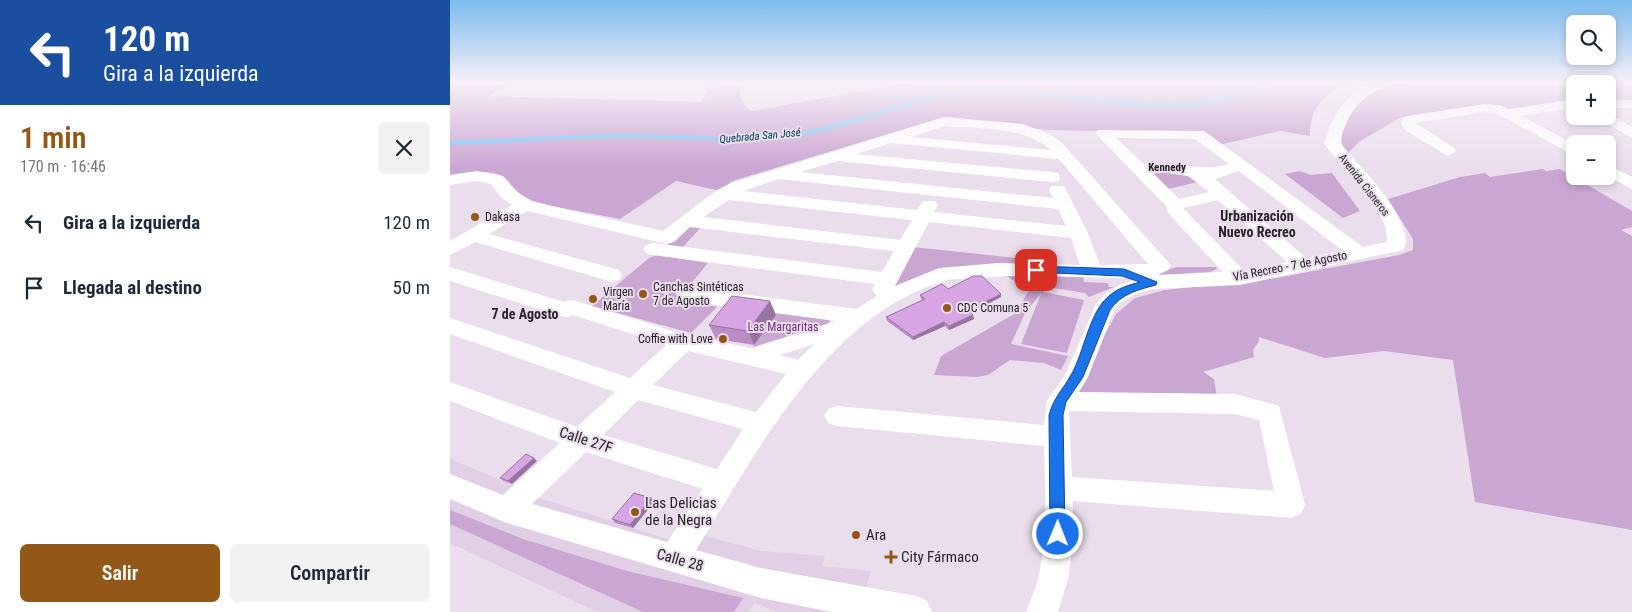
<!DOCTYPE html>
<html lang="es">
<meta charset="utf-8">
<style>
:root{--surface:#fff;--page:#f2f2f3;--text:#1f2937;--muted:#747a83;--accent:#935718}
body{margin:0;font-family:"Roboto Condensed",sans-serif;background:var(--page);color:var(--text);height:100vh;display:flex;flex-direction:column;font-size:19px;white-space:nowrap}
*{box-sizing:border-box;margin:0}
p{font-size:16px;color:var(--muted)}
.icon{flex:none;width:28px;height:28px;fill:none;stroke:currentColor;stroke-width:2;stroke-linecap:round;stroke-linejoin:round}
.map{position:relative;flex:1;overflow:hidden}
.details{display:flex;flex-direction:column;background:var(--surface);width:450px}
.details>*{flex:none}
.top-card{background:#1a4fa0;color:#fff;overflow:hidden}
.fabs{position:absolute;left:1116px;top:15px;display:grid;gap:10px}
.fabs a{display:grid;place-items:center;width:50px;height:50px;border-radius:8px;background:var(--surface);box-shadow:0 2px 8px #0003;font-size:25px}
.pin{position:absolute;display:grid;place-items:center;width:42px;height:42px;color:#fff;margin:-21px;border-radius:10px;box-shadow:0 2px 8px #0006}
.me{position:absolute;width:55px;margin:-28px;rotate:1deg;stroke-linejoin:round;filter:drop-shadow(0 0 4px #0008)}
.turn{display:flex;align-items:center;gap:18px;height:105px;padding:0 20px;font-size:22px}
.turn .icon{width:65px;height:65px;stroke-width:2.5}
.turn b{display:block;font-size:35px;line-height:42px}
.round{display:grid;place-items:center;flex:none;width:52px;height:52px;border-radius:8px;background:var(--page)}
.headline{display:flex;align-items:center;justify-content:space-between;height:85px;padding:0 20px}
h1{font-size:30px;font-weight:600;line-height:38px;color:var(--accent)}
.action{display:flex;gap:10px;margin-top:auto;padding:10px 20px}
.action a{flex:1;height:58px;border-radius:8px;background:var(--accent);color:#fff;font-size:20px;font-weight:600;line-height:58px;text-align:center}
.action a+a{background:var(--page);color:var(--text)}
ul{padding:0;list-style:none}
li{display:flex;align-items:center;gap:15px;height:65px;padding:0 20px}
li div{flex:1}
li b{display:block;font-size:19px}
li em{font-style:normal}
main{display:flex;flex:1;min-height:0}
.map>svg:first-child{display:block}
</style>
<main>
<section class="details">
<div class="top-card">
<div class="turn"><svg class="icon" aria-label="left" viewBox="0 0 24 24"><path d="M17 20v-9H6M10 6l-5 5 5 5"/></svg><div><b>120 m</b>Gira a la izquierda</div></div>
</div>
<div class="headline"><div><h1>1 min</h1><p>170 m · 16:46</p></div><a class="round"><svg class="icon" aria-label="close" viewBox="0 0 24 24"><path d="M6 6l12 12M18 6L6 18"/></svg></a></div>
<ul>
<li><svg class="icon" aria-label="left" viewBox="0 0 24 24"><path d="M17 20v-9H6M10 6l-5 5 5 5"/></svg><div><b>Gira a la izquierda</b></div><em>120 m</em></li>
<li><svg class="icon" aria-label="arrive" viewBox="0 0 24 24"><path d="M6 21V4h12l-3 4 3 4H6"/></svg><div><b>Llegada al destino</b></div><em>50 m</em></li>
</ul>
<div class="action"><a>Salir</a><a>Compartir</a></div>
</section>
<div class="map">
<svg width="1182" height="612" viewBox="0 0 1182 612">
<rect width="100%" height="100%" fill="#eadeed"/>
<path fill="#e1d0e5" d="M0,459L68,487L83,496L218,539L227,528L311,551L375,556L372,566L421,571L412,601L466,612H327L305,603L298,612H147L0,543Z"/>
<g fill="#caa6d2">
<path d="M0,82H62L38,96L250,102L266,82H290C288,95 291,105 302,111L462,82H898C875,93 859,108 860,136L830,131L769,145L749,133L597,130L495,117L282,181L270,191L226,181L170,219C143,213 113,210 87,202C74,198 67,192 59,182C47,166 17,174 0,176Z"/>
<path d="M956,82H1182V103L1158,102V84H1125V101L1060,110L1020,107L962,115L950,118L910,141L897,154C882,136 902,107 919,95C928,88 944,85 956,82Z"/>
<path d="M1093,169L1096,171L1110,169L1182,211V227L1171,230L1182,236V530L1025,502L1003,360L934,351L875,358L809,337V341L803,350L804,357L753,372L764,379L767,397L626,396L638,365L666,314L685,298L715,290L826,278L949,255L963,250V239L938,199L1010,177L1035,173L1040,177Z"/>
<path d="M712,170L737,173L748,182L718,189L704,175L705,172Z"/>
<path d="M850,171L861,175L882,173L910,211L893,218L835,174Z"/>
<path d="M243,224L253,225L231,249L216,244Z"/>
<path d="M463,247L585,260L584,264L448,287L442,286Z"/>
<path d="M207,255L258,263L229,298L267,307L241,333L142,306L199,258Z"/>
<path d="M727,267H766L767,269L760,272L696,276Z"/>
<path d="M553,274L633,277L634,282L658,283L659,287H664L639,297L635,293L598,287L593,292L634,300L617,353L571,344L591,294L576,311L561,344L618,356L611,370L594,363L560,360L538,375L527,377L484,375L491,356L566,313L579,290Z"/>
<path d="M327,313L380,320L377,326L302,348Z"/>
<path d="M0,510L73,539L177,571L293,598L284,612H193L0,524Z"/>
</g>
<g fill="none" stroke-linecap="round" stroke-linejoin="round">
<path stroke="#79c6f7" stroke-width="4" d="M0,143C58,141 117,136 175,136C232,136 285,142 342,135C405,127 463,94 528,91C602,88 675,112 749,104C774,101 797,92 820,82"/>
<g fill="#fff" fill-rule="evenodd">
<path d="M924,82H944C939,87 932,88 926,91C905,102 895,120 890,143C906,162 970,225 953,250L790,285L703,289L685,294L669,304L664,311L638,377L629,392L785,394L829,406L855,505L851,514L841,518L623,501L622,550L618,579L608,612H576C580,601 585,590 588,579C598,537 595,489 594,446L387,426L378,423L374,416L378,409L387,406L594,425L597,401L616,373L646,304L655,294L671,284L696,277C639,281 582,272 526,278C515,279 502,278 492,282C377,316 305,455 246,550L311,568L466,596L477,601L482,612H382L311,598L57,523L0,499V474L53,495L110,443L0,401V382L127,427L165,392L0,334V318L180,378L216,345L123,315L116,317L108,315L0,281V267L114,302L121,300L129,302L233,334L301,348L386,321L236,301L229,299L226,294L229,289L236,287L406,309L427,296L422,290L425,284L203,255L196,253L193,249L196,245L203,243L432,272L444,251L240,227L224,242L217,244L77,211L39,234L169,270L172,275L169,280L162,282L25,242L0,255V241L62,205L52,198L41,184L27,181L0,185V175L27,171L53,176L64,190L80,201L213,231L267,190L279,184L494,117L573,124L603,136L613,144L718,262L721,266L718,270L708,275L773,272L718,213L716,206L648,136L645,133L648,130L754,131L913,247L937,242C941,211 891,168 874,143C882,116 896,93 924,82ZM495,126C529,129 574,126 601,150L461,137ZM666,138L745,139L779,164C749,173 725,160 694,164ZM441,143L609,159L698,264L650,265L638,233L614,186H602L599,190L603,198L350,172L387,161L602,182L608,181L610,177L608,173L602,172L406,154ZM789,171L893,251L856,258L765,179ZM710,172L738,176L759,192L729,199L703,173ZM329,179L608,209L616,226L484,212L488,205L485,201H473L467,210L293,191ZM279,200L462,220L450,240L253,217ZM768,200L837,262L794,271L733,208ZM479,222L621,238L630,265L548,263L489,268L445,286ZM364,344L348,360L330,355ZM238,351L336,374L306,412L203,385ZM188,400L293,429L267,469L153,435ZM619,411L785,414L809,420L824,491L622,477ZM136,452L253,489L217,542L82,504Z"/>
<path d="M1125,99V107L1072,116L1125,145V156L1046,113L1035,112L966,123L1004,148L1006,151L998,156L956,131L951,124L954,117L959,116L1035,104L1049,105L1059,109Z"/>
<rect x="1158" y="100" width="24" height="8"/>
<path d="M1158,114L1182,127V138L1143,116H1158Z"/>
<path d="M1158,165L1182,177V189L1157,176Z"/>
</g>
</g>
<g fill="#ba8ec4">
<path d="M498,289L551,294V297L521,312L524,319L499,330L495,326L463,340L437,321L436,317L472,300L471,299L470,295Z"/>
<path d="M326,315L304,345L266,339L259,325Z"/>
<path d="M87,461L62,484L54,481L50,478Z"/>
<path d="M201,498L204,502L183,528L165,523L162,519Z"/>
</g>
<g fill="#9774a0">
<path d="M551,294V297L520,313L519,310Z"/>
<path d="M320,301L326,315L304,345L298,331Z"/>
<path d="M523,315L524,319L499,330V326Z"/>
<path d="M494,322L495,326L463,340V337Z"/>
<path d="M84,458L87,461L62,484L58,481Z"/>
<path d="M201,498L204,502L183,528L180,525Z"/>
</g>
<g fill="#d8a5e4" stroke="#9774a0">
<path d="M523,276H532L551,294L519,310L523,315L499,326L494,322L463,337L436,317L475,299L470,295L492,284L498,289Z"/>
<path d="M282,296L320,301L298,331L259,325Z"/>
<path d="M76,454L84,458L58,481L50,478Z"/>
<path d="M184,493L201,498L180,525L162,519Z"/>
</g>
<linearGradient id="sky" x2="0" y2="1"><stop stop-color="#7bbbee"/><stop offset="0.49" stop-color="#f6f0f7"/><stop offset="1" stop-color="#f6f0f7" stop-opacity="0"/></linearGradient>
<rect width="1182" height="168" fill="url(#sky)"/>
<path fill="#1a73e8" stroke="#114b97" d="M586,266L674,269L707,282L706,285C687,290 671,294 660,310L633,377L616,402L613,415L615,534L613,539L608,541L602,539L600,534L599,415C604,397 612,391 621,375C634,353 639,312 659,296C668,288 679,285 690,282L672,276L582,272V267Z"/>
<g fill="#935718" stroke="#eadeed" stroke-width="2">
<circle cx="25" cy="217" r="5"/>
<circle cx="193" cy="294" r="5"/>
<circle cx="143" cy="299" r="5"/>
<circle cx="497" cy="308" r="5"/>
<circle cx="273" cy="339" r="5"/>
<circle cx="185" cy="512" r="5"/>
<circle cx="406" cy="535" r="5"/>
<path d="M438.5 549.5h5v5h5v5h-5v5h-5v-5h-5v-5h5z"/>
</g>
<g text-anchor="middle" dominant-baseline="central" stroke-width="4" stroke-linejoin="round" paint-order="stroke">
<g font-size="11" font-style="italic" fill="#004362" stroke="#eadeed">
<text transform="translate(310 136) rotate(-5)">Quebrada San José</text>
</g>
<g font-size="11" font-weight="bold" fill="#282429" stroke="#eadeed">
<text x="717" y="167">Kennedy</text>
</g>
<g font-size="11" fill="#282429" stroke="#eadeed">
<text transform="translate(914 185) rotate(52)">Avenida Cisneros</text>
</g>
<g font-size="12" fill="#282429" stroke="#eadeed" text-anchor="start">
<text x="35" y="217">Dakasa</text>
<text x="203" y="287">Canchas Sintéticas<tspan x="203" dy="14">7 de Agosto</tspan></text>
<text x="153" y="292">Virgen<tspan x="153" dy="14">María</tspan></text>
<text x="507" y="308">CDC Comuna 5</text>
<text x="263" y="339" text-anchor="end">Coffie with Love</text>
</g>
<g font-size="12" fill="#282429" stroke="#eadeed">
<text transform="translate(840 266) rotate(-11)">Vía Recreo - 7 de Agosto</text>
</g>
<g font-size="12" fill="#6f337e" stroke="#eadeed">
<text x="333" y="327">Las Margaritas</text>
</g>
<g font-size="14" font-weight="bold" fill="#282429" stroke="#eadeed">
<text x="807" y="216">Urbanización<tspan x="807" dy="16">Nuevo Recreo</tspan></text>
<text x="75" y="314">7 de Agosto</text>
</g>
<g font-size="15" fill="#282429" stroke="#eadeed">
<text transform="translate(136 440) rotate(18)">Calle 27F</text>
<text transform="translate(230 560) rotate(16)">Calle 28</text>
</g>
<g font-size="15" fill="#282429" stroke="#eadeed" text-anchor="start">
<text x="195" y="503">Las Delicias<tspan x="195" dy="17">de la Negra</tspan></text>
<text x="416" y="535">Ara</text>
<text x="451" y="557">City Fármaco</text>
</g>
</g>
</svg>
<div class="fabs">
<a><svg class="icon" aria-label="search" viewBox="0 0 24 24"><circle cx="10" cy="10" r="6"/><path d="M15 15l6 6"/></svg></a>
<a>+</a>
<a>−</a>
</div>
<div class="pin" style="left:586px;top:270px;background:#d93025"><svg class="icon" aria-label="arrive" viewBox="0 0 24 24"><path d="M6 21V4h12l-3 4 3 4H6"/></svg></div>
<svg class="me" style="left:608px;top:534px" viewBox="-20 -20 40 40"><circle r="17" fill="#1a73e8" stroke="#fff" stroke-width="3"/><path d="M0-11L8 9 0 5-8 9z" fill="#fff"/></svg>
</div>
</main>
